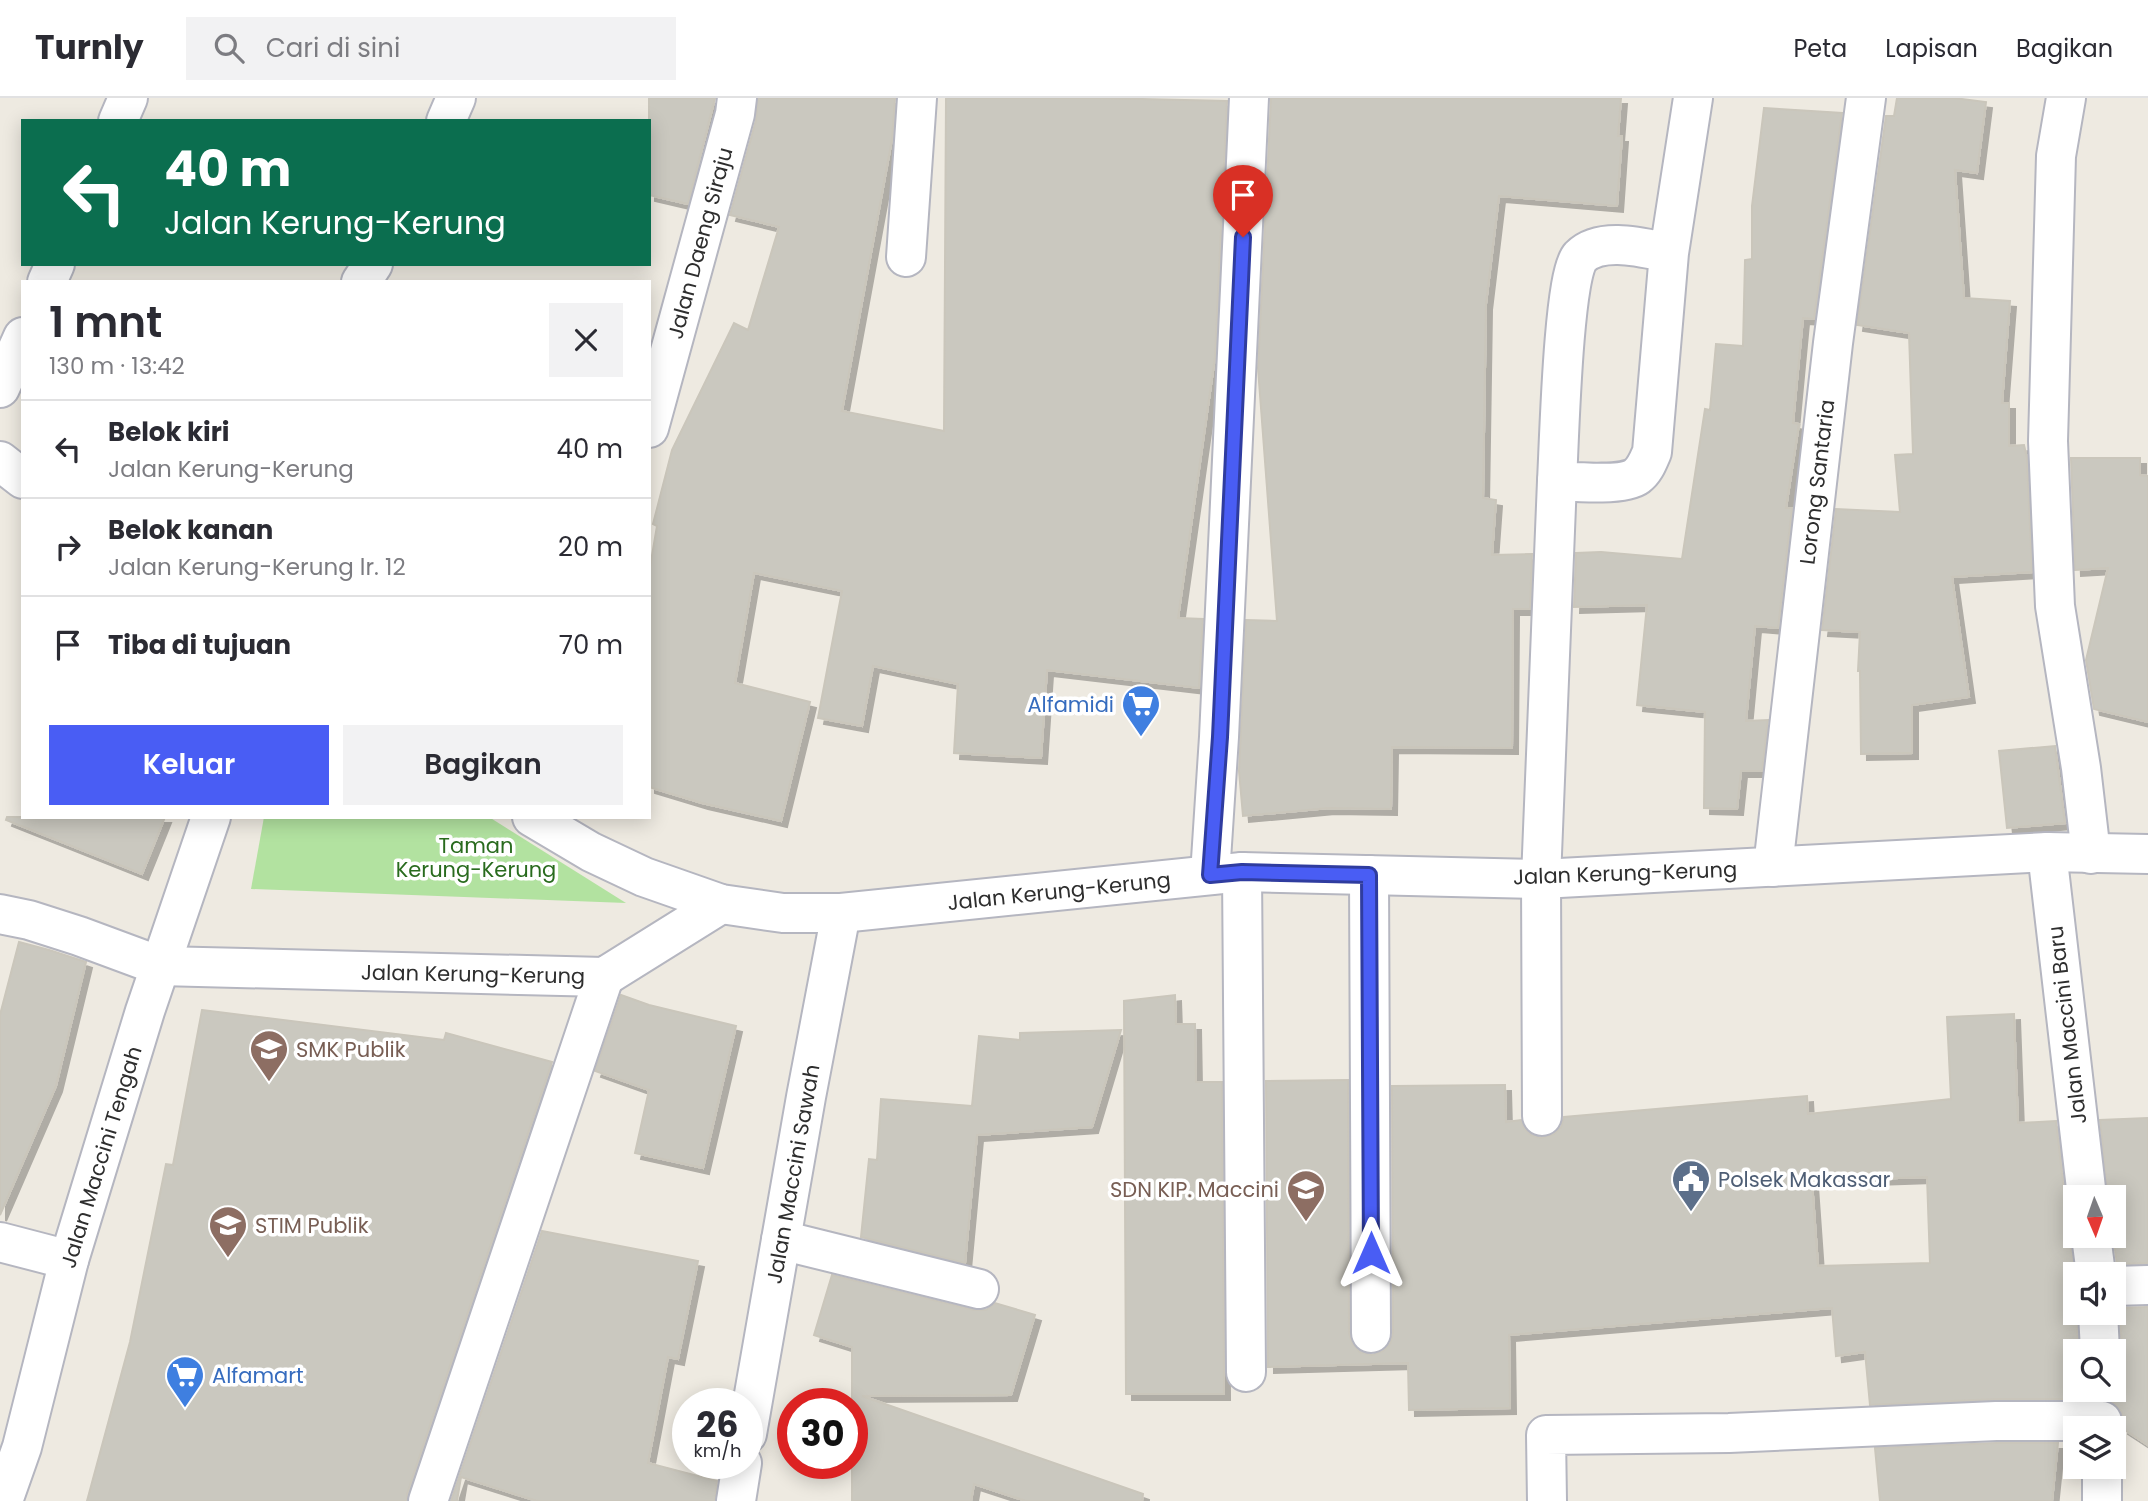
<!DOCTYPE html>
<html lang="id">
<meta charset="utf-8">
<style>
:root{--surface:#fff;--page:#f2f2f3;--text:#2b2b33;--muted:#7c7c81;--line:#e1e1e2;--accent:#495df4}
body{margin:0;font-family:Poppins,sans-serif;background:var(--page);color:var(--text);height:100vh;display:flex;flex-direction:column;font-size:26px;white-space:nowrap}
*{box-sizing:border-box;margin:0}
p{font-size:23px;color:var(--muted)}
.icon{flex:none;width:38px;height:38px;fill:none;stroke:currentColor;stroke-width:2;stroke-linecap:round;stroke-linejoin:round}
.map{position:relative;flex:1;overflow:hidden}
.details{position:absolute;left:21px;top:182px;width:630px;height:539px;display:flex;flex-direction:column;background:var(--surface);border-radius:0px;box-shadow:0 4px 18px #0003}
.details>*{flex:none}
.top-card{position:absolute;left:21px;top:21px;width:630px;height:147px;border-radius:0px;box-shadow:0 4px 18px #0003;background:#0b6e4f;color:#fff;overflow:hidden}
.needle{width:46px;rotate:178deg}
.fabs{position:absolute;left:2063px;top:1087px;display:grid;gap:14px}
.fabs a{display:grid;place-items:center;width:63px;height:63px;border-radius:0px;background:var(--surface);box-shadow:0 4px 18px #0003;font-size:35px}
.speed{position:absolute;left:672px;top:1290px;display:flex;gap:14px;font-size:35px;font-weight:700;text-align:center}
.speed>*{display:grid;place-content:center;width:91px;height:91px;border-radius:50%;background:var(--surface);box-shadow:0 4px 18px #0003;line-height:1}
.speed small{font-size:18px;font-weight:400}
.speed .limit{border:10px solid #d22;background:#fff;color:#111}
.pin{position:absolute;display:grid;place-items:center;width:60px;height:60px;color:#fff;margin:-72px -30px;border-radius:50% 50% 50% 0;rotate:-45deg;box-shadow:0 0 7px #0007}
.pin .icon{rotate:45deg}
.me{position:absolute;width:77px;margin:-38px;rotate:0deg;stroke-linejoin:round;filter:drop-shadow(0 0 5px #0008)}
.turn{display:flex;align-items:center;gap:24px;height:147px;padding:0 28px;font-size:32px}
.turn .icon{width:91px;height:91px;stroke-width:2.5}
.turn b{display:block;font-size:49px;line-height:60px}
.round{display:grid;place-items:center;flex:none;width:74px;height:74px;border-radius:0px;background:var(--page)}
.head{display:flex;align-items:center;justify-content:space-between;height:119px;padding:0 28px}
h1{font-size:42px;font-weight:600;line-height:52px}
.action{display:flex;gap:14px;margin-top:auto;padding:14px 28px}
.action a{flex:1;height:80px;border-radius:0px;background:var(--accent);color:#fff;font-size:28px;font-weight:600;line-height:80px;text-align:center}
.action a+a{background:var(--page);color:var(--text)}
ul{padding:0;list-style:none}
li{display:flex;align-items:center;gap:21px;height:98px;padding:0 28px;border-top:2px solid var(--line)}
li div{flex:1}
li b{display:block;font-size:26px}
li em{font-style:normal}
header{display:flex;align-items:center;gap:42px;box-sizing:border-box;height:98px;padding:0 35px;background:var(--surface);border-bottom:2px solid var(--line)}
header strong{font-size:33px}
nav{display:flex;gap:38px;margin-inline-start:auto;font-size:24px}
.search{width:490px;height:63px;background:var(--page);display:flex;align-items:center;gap:18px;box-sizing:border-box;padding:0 24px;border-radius:0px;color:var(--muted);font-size:26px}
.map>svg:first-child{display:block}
</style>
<header>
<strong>Turnly</strong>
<div class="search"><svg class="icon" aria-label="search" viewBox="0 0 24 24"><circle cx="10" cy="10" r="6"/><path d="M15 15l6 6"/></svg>Cari di sini</div>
<nav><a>Peta</a><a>Lapisan</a><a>Bagikan</a></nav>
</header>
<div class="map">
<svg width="2148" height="1403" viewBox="0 0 2148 1403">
<defs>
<filter id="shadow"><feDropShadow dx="6" dy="6" stdDeviation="0" flood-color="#0004"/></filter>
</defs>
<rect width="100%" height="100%" fill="#eeeae1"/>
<path fill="#b2e2a0" d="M264,719H489L626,805L251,791Z"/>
<g fill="#cac8bf" stroke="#cac6bb" stroke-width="2" fill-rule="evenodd" filter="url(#shadow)">
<path d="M649,0H715L688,106L649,97Z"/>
<path d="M758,0H895L892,41L842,313L944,333L946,0H1099L1227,3L1215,259L1178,520L1203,521L1199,590L1047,572L1041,660L954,655L958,586L873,568L862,628L818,620L842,493L754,475L735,585L810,604L781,723L702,705L649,689V475L657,428L653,426L672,352L734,225L748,232L779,129L730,117L756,22Z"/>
<path d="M1271,0H1621L1618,38H1622L1617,108L1499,98L1486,206L1483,400L1496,402L1492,457L1532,456L1530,511H1513L1512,650L1392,649L1391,711L1329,710L1243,718L1239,673L1246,522L1277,523L1258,270Z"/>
<path d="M1897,0H1954L1986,4L1977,75L1955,72L1964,200L2010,203L2002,305H2009V348L2024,347L2027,360L2032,474L1952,479L1969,599L1912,607V655L1861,656L1860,573H1858L1860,534L1822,532L1836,411L1900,414L1895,357L1913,356L1909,235L1857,227L1886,18H1894Z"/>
<path d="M1764,10L1842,15L1814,221L1803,220L1793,325L1799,326L1786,410H1792L1778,530L1755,528L1746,623L1768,622L1762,673H1741L1737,711L1704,710L1705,614L1637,607L1647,507L1574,509L1576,455L1601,454L1682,461L1705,311L1710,312L1716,246L1743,248L1745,162L1752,161V108Z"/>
<path d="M2071,360H2140V377L2148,378V624L2094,611L2086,562L2108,470L2075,472Z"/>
<path d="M2055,648L2065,725L2007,730L1999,653Z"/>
<path d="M7,719H165L142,776L6,722Z"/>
<path d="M19,844L49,852L86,864L56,988L0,1117V917Z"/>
<path d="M621,897L649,907L736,928L703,1070L635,1055L649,992L595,973Z"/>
<path d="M1175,897L1176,926H1195L1196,984H1222L1224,1296H1126L1124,903Z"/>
<path d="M202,912L444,942L446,935L552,964L407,1396V1403H87L130,1244L166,1066L173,1067Z"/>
<path d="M2014,916L2018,1025L2056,1023L2065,1102L2069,1111L2076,1117V1123L2071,1130L2069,1140L2076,1182L2078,1253H2076V1292H2114V1269L2120,1262L2122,1252L2119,1210L2148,1209V1347L2122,1330L2124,1322L2121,1313L2113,1304L2102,1301H2075L2064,1295V1301H1995L1870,1307L1865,1254L1836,1258L1832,1210L1509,1237L1510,1310L1409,1312L1408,1265L1268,1269L1266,983L1348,982L1349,1235L1352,1245L1360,1254L1372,1257L1383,1253L1390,1246L1393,1235L1392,988L1505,987L1506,1024L1521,1022L1524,1030L1531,1037L1541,1040L1554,1036L1561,1029L1564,1019L1807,998L1808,1016L1951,1001L1947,919ZM1927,1079L1930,1165L1818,1168L1812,1083Z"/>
<path d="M1121,932L1092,1029L977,1037L965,1165L861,1139L869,1061L877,1062L881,1001L972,1008L979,938L1020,942V935Z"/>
<path d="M2148,1020V1165L2117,1166L2113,1138L2114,1099H2108L2100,1022Z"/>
<path d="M542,1133L698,1163L678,1261L668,1259L648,1365L717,1383L715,1403H537L461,1379L457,1403H451Z"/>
<path d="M832,1177L974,1212H986L995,1205L1035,1217L1011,1297L862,1298L1143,1396L1142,1403H1026L974,1386L971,1403H852V1249L814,1237Z"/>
<path d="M1996,1345H2058L2052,1403H1880L1875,1350Z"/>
</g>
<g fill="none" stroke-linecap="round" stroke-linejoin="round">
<defs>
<g id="minor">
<path d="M2066,0L2056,58L2048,343L2055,508L2081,670L2091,756"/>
<path d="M118,23L128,0"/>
<path d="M446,23L456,0"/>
<path d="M1669,155C1644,150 1601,138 1580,159C1563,177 1559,349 1557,383C1574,384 1624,388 1637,378C1645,372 1648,363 1652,354L1669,155L1693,0"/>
<path d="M906,159L917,0"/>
<path d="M47,184L55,166"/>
<path d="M361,184L373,166"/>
<path d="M0,290L23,239"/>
<path d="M649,330L735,16L737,0"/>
<path d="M0,363L23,381"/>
<path d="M532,719L591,754L644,779L721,806L783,815H841L1242,774L1541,781L2047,754L2148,756"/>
<path d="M2047,754L2087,1099"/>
<path d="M1773,769L1833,245L1866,0"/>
<path d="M1242,774L1246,1274"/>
<path d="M1210,777L1219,639L1249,0"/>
<path d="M1369,777L1371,1235"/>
<path d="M0,816L29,822L79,838L160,868L604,879L721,806"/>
<path d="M1542,1018L1541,781L1557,383"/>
<path d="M2091,1138L2096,1176"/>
<path d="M781,1142L979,1191"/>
<path d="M0,1144L69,1162"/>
<path d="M2114,1188L2148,1187"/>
<path d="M2098,1214L2100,1253"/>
<path d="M747,1336L806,999L841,815"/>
<path d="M3,1403L22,1349L69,1162L145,913L211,719"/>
<path d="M428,1403L604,879"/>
<path d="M736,1403L742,1365"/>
<path d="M1547,1403L1546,1337L1729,1335L1996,1323H2102"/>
<path d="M2102,1403V1368"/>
</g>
</defs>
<use href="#minor" stroke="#b5b6c0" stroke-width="42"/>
<use href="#minor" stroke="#fff" stroke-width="38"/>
</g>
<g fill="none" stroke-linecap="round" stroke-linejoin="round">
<defs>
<path id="route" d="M1243,139L1220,639L1210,777L1242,774L1369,777L1371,1155"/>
</defs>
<use href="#route" stroke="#2f3c9f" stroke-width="18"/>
<use href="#route" stroke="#495df4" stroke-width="12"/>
</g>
<defs>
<symbol id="supermarket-pin" viewBox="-11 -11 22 30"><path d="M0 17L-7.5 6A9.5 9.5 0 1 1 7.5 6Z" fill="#3f7fe0" stroke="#fff"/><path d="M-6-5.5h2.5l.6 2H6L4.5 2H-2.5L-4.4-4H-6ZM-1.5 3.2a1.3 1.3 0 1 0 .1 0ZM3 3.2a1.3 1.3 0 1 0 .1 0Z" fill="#fff"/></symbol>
<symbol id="school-pin" viewBox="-11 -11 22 30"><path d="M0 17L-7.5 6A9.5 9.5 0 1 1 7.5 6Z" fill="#8d6e63" stroke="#fff"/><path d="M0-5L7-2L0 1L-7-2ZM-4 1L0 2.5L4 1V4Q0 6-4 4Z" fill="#fff"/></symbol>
<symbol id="civic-pin" viewBox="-11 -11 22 30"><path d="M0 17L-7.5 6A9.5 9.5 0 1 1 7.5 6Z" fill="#5c6f8a" stroke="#fff"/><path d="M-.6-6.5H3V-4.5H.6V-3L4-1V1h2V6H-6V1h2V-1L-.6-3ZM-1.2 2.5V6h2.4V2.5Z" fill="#fff"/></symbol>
<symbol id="university-pin" viewBox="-11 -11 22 30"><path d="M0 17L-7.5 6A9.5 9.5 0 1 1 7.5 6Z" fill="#8d6e63" stroke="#fff"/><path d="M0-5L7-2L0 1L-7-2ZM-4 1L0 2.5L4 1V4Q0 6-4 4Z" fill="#fff"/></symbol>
</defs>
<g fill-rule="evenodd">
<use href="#supermarket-pin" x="1119" y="584" width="44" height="60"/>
<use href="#school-pin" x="247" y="929" width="44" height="60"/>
<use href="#civic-pin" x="1669" y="1059" width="44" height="60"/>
<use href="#school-pin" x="1284" y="1069" width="44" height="60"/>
<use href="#university-pin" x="206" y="1105" width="44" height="60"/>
<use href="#supermarket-pin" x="163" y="1255" width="44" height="60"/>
</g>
<g text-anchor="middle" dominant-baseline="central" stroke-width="7" stroke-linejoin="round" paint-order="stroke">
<g font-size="21" fill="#2e2e2e" stroke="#fff">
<text transform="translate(700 145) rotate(-75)">Jalan Daeng Siraju</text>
<text transform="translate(1817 384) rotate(-83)">Lorong Santaria</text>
<text transform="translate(1625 775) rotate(-2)">Jalan Kerung-Kerung</text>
<text transform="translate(1059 793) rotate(-6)">Jalan Kerung-Kerung</text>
<text transform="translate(473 876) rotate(1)">Jalan Kerung-Kerung</text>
<text transform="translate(2067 927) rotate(-97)">Jalan Maccini Baru</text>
<text transform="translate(101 1059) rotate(-73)">Jalan Maccini Tengah</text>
<text transform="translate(793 1076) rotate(-80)">Jalan Maccini Sawah</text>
</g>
<g font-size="21" fill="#366cbe" stroke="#fff" text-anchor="end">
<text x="1114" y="606">Alfamidi</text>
<text x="212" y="1277" text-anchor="start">Alfamart</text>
</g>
<g font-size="21" fill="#296b1e" stroke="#fff">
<text x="476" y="747">Taman<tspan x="476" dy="24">Kerung-Kerung</tspan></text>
</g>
<g font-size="21" fill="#785e54" stroke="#fff" text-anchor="start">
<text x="296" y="951">SMK Publik</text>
<text x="1279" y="1091" text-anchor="end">SDN KIP. Maccini</text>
<text x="255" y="1127">STIM Publik</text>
</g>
<g font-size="21" fill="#4e5e75" stroke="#fff" text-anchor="start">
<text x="1718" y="1081">Polsek Makassar</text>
</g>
</g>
</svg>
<div class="fabs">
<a><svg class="needle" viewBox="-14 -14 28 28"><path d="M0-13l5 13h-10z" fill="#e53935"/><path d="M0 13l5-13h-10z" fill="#7c7c81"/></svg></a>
<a><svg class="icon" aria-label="sound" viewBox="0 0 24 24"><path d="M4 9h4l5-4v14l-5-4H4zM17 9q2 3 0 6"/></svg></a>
<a><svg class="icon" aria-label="search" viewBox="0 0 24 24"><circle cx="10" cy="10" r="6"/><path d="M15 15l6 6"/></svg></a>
<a><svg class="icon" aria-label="layers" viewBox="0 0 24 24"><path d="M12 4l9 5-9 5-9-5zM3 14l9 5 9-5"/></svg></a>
</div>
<div class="speed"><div>26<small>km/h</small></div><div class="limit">30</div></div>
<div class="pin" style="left:1243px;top:139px;background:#d93025"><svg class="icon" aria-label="arrive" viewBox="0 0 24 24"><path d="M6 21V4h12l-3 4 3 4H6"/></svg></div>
<svg class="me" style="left:1371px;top:1155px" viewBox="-20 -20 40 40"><path d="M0-17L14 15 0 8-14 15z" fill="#495df4" stroke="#fff" stroke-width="4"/></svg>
<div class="top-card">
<div class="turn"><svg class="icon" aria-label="left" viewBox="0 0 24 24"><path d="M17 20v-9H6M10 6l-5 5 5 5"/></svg><div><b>40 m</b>Jalan Kerung-Kerung</div></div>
</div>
<section class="details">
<div class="head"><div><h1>1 mnt</h1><p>130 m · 13:42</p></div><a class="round"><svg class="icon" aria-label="close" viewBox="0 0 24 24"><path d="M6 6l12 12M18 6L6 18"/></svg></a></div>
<ul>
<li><svg class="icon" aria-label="left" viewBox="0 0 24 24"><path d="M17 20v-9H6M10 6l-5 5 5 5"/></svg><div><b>Belok kiri</b><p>Jalan Kerung-Kerung</p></div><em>40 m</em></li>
<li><svg class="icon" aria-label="right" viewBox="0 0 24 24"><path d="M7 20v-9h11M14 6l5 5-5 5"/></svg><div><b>Belok kanan</b><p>Jalan Kerung-Kerung lr. 12</p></div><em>20 m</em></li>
<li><svg class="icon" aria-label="arrive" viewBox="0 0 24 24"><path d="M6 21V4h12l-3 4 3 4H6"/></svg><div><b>Tiba di tujuan</b></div><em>70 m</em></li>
</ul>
<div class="action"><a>Keluar</a><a>Bagikan</a></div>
</section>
</div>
